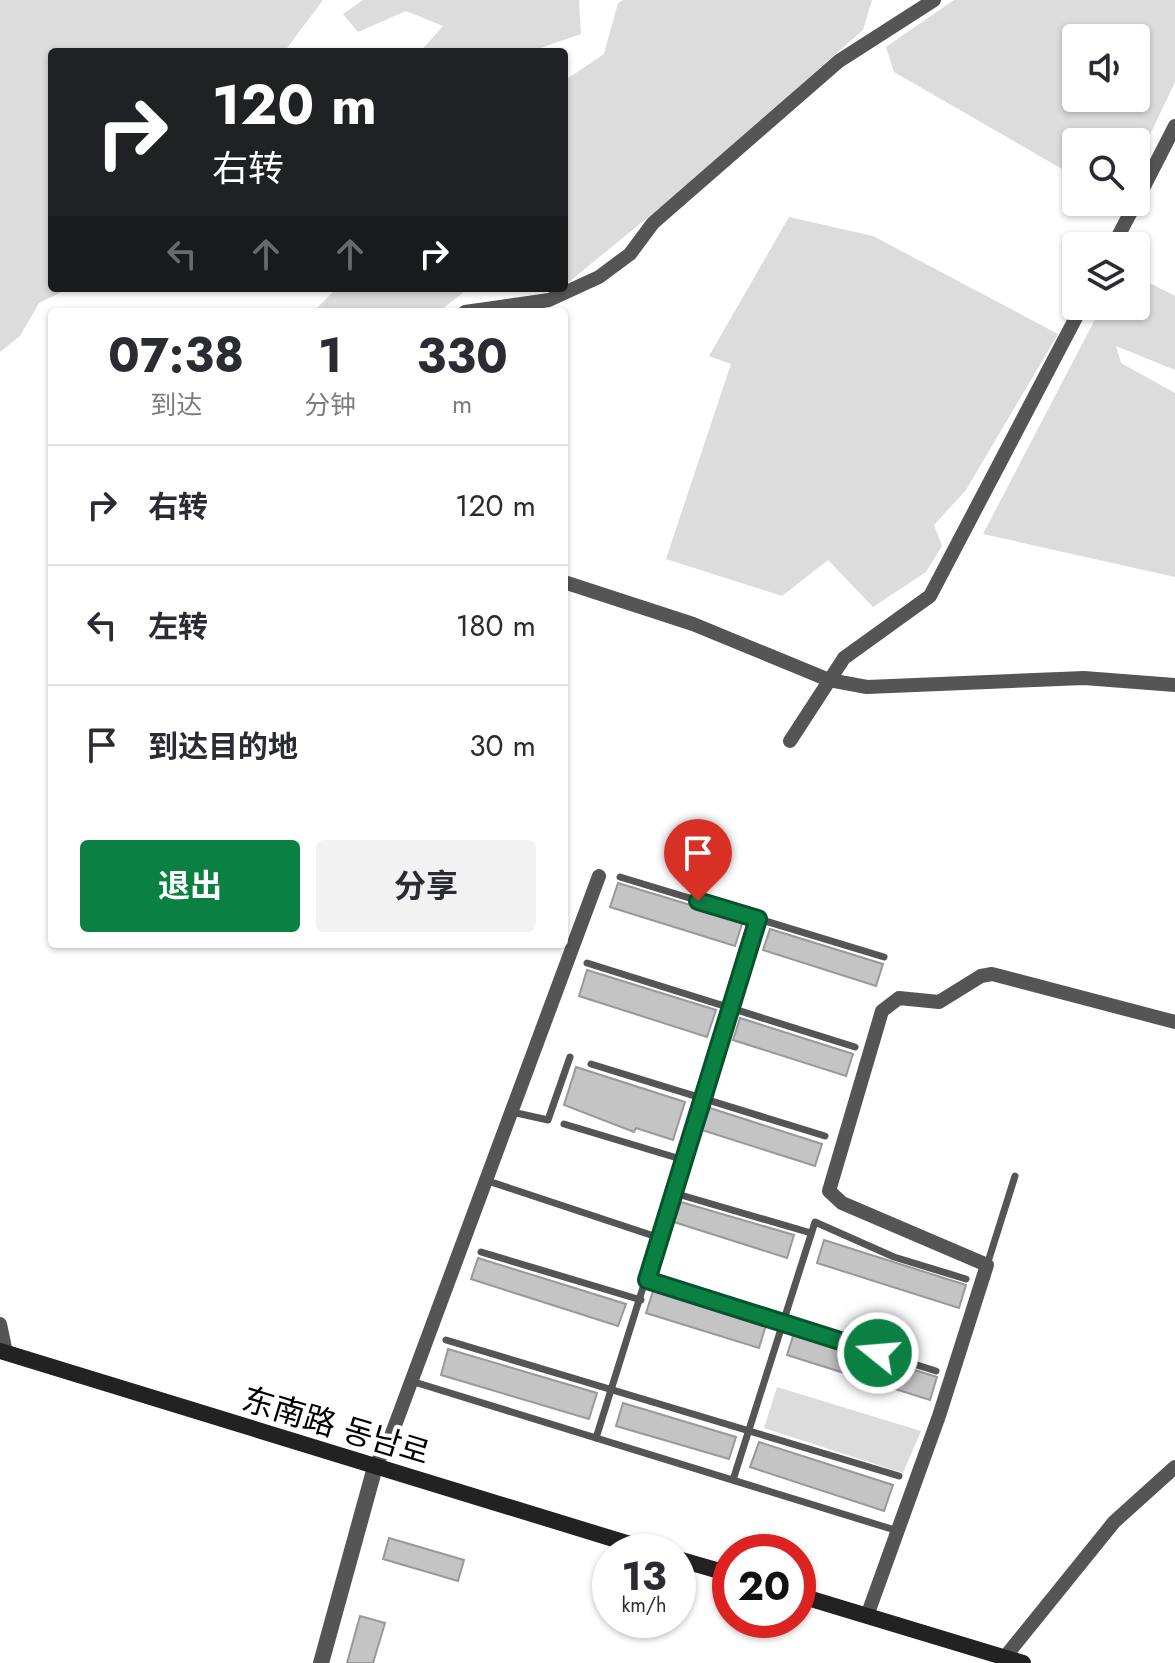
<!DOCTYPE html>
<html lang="zh">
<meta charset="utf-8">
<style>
:root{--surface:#fff;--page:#f2f2f3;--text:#2b2b33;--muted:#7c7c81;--line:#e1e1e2;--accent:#0b8043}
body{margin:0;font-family:Jost,"Noto Sans SC","Noto Sans KR",sans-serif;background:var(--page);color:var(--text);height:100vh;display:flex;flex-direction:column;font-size:30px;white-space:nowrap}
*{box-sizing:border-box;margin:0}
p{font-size:26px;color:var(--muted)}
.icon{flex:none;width:44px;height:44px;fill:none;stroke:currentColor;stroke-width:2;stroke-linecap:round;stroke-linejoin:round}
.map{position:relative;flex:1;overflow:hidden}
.details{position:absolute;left:48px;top:308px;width:520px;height:640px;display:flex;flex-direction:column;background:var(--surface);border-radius:8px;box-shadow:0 2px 6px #0004}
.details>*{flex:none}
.guide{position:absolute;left:48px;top:48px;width:520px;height:244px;border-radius:8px;box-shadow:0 2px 6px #0004;background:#202124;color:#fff;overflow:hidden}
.buttons{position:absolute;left:1062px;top:24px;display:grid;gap:16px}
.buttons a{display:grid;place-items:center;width:88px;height:88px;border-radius:8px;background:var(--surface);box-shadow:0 2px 6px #0004;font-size:40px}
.speed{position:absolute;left:592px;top:1534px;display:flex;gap:16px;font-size:40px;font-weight:700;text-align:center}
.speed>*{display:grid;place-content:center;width:104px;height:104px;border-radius:50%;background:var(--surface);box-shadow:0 2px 6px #0004;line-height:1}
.speed small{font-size:20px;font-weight:400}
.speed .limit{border:12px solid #d22;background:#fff;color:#111}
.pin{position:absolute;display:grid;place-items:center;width:68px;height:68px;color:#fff;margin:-82px -34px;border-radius:50% 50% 50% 0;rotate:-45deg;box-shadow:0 0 8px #0007}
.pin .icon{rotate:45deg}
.me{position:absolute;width:88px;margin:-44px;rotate:287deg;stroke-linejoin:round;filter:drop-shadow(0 0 6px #0008)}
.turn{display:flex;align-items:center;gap:28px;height:168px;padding:0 32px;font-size:36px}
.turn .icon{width:104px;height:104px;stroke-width:2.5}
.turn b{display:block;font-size:56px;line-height:68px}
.lanes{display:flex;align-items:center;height:76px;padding:0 32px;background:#0003;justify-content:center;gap:40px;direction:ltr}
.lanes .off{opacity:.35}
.eta{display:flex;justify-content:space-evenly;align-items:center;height:136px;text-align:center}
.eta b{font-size:48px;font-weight:700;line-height:56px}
.cta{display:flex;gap:16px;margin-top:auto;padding:16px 32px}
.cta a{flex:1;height:92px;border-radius:8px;background:var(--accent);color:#fff;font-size:32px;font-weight:700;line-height:92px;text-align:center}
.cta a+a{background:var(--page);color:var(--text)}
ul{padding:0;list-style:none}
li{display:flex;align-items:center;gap:24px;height:120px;padding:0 32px;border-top:2px solid var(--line)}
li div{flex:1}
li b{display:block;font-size:30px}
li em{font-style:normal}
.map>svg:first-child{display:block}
</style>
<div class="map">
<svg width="1175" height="1663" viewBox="0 0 1175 1663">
<rect width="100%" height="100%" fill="#fff"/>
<g fill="#dcdcdc" fill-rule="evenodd">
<path d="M0,0H323L284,52H52V288H70L39,303L20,336L0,352Z"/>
<path d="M363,0H579L581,34L529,52H420L443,26L406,11L358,32L343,14Z"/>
<path d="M623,0H872L863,30L663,205L564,286V81L604,54L618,3Z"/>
<path d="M954,0H1175V82L1136,164V142H1076V177L894,72L886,47ZM1076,38H1136V98H1076Z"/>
<path d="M789,217L873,236L1058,334L966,490L934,525L942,546L926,572L873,607L828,560L782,596L666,559L731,364L709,356Z"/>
<path d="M1136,276L1175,296V370L1116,346L1121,363L1175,393V577L983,534L1102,306H1136Z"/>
<path d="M346,288H463L464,292L438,312H318L317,308L333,292Z"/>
<path d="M777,1387L921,1431L903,1473L764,1428Z"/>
</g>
<g fill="#c4c4c4" stroke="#999" stroke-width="2">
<path d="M618,883L743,921L735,946L610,907Z"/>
<path d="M770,929L883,964L876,986L763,950Z"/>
<path d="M587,970L716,1010L707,1037L579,996Z"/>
<path d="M740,1018L853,1054L846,1076L733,1040Z"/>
<path d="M576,1067L685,1102L673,1140L636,1128L634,1132L564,1105Z"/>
<path d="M710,1108L822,1144L815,1166L702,1130Z"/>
<path d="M681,1202L794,1235L787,1258L674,1222Z"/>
<path d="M824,1240L966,1285L959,1308L817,1263Z"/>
<path d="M478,1258L626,1304L618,1326L471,1279Z"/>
<path d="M653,1291L766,1325L759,1348L646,1313Z"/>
<path d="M794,1333L937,1377L930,1400L787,1355Z"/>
<path d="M448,1349L597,1393L589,1419L441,1375Z"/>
<path d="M623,1403L736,1437L729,1459L616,1426Z"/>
<path d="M759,1442L893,1485L884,1511L750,1467Z"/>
<path d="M389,1538L464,1560L458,1581L383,1559Z"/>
<path d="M360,1616L385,1623L373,1663H347Z"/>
</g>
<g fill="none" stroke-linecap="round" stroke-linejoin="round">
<g stroke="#555" stroke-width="7">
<path d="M620,877L884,957"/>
<path d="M587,963L855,1047"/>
<path d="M591,1064L825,1136"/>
<path d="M512,1112L548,1120L570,1057"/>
<path d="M564,1124L684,1160"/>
<path d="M485,1180L660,1238"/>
<path d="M674,1193L811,1233"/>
<path d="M481,1252L641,1300"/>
<path d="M987,1265L1015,1176"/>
<path d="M647,1280L936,1371"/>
<path d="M446,1340L899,1476"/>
<path d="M411,1381L898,1531"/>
<path d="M596,1438L758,919"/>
<path d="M733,1480L815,1222L894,1257L966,1279"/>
</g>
<g stroke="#555" stroke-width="14">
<path d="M1136,202L1175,126"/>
<path d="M1113,246L1136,202"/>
<path d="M465,312L549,300L599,277L630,254L653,223L839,61L934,0"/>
<path d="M564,582L693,624L829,680L867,687L1084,678L1175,685"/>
<path d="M790,741L844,658L930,596L1082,306"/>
<path d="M0,1324L6,1353"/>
<path d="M375,1467L391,1436L599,876"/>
<path d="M867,1616L939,1416L987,1265L842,1203L829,1191L882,1011L899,998L939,1002L981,976L992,974L1175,1022"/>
<path d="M1005,1657L1114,1522L1175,1467"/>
</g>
<path stroke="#555" stroke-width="16" d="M321,1663L375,1467"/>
<g stroke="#222" stroke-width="16">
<path d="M0,1351L656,1552"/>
<path d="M678,1559L730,1574"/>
<path d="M798,1595L1023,1663"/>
</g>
</g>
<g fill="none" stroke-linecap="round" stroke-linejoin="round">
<defs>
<path id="route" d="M698,901L758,919L647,1280L878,1353"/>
</defs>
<use href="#route" stroke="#07532c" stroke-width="20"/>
<use href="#route" stroke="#0b8043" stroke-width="14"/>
</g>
<g text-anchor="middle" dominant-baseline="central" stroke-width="8" stroke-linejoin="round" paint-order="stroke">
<g font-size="32" fill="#000" stroke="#fff">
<text transform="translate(336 1426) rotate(17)">东南路 동남로</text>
</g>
</g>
</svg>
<div class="buttons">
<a><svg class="icon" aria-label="sound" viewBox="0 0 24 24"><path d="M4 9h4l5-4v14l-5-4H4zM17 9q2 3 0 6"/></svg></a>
<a><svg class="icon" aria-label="search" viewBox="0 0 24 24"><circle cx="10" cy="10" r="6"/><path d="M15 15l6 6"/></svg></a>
<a><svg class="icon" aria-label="layers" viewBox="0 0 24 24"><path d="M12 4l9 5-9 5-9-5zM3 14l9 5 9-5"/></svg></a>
</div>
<div class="speed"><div>13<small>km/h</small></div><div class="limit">20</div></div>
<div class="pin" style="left:698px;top:901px;background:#d93025"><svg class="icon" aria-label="arrive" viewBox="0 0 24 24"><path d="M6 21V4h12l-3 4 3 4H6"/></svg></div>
<svg class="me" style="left:878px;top:1353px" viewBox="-20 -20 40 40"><circle r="17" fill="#0b8043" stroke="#fff" stroke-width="3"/><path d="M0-11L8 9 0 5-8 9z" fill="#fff"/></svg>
<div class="guide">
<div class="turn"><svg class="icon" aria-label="right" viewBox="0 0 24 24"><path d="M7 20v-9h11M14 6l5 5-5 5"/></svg><div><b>120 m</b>右转</div></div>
<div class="lanes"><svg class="icon off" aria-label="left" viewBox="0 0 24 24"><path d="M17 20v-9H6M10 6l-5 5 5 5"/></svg><svg class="icon off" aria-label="ahead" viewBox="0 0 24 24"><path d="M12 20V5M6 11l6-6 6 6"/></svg><svg class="icon off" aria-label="ahead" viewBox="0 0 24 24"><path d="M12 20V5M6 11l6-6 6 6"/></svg><svg class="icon" aria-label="right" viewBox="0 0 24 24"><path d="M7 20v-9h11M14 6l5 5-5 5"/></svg></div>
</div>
<section class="details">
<div class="eta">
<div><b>07:38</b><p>到达</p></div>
<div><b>1</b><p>分钟</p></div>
<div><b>330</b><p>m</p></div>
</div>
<ul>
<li><svg class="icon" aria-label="right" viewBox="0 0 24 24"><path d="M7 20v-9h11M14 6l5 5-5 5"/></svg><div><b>右转</b></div><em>120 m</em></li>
<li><svg class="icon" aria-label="left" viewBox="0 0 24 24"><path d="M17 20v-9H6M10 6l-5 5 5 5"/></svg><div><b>左转</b></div><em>180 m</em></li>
<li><svg class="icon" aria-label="arrive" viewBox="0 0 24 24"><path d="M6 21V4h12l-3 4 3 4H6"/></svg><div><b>到达目的地</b></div><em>30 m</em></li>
</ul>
<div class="cta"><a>退出</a><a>分享</a></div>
</section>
</div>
